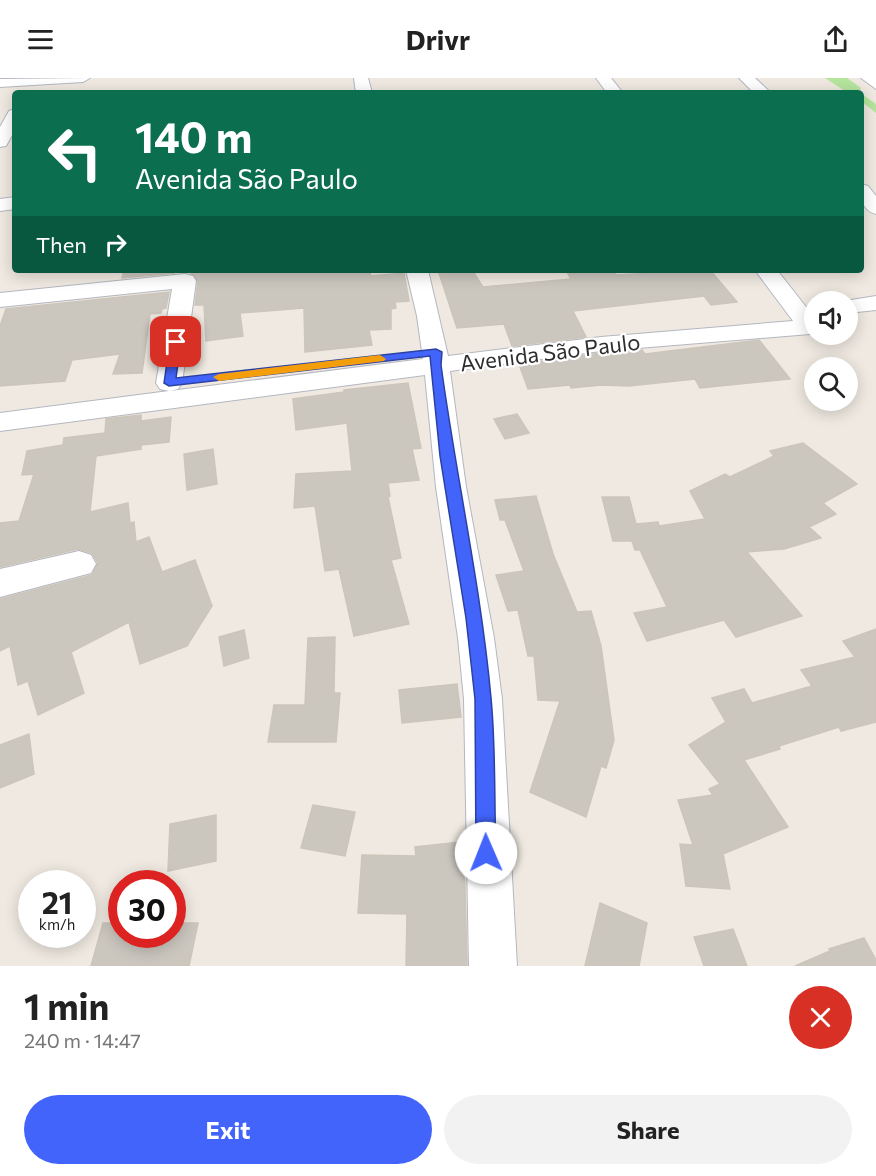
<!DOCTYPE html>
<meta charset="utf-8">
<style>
:root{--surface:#fff;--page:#f2f2f2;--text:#222;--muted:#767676;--accent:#4264fb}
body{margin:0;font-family:Commissioner,sans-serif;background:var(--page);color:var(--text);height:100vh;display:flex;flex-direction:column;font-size:22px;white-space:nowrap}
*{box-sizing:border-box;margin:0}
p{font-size:20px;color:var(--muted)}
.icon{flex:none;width:33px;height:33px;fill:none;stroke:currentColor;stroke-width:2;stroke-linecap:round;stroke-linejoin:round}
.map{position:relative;height:888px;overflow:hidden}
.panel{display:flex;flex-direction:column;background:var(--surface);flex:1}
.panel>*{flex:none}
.banner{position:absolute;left:12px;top:12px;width:852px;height:183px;border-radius:6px;box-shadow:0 3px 15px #0003;background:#0b6e4f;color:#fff;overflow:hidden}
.tools{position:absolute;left:804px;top:213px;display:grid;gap:12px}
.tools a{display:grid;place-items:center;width:54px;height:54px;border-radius:50%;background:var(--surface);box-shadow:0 3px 15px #0003;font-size:30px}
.speed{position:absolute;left:18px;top:792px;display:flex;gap:12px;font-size:30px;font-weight:700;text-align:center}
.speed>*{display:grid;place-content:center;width:78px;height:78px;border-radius:50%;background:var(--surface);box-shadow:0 3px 15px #0003;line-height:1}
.speed small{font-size:15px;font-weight:400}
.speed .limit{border:9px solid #d22;background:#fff;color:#111}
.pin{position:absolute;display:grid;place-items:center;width:51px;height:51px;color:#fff;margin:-26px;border-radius:12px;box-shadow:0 3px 9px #0006}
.me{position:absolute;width:66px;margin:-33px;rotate:359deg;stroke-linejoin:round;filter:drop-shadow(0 0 4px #0008)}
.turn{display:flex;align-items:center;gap:21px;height:126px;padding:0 24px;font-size:27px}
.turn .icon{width:78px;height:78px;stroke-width:2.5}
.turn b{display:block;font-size:42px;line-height:51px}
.then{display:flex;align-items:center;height:57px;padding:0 24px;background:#0003;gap:12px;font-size:22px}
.round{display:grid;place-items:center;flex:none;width:63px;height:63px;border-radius:32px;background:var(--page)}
.overview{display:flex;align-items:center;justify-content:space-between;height:102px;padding:0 24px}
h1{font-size:36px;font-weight:700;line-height:45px}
.cta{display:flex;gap:12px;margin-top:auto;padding:12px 24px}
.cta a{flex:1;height:69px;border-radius:36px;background:var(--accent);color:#fff;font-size:24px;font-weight:700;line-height:69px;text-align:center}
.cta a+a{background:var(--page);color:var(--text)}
header{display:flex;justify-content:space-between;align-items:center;height:78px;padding:0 24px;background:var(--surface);font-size:27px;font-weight:700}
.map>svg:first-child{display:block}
</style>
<header><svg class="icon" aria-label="menu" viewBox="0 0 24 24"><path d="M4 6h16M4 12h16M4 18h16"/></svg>Drivr<svg class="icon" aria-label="share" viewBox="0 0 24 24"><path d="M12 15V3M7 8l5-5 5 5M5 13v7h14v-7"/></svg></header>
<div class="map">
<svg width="876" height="888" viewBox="0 0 876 888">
<rect width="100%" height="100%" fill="#efe9e1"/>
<path fill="#b6e59e" d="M825,0H847L861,10L859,14L876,26V35L861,23V15H848Z"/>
<g fill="#cbc7bf" stroke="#cbc5ba" stroke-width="1.5">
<path d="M124,192H174V195L122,200Z"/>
<path d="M219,192H369L371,198L404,195L409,223L395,224L396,230L391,231V251L369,252L372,267L305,274L304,230L240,235L243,258L206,263L204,227H195L198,203L191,195Z"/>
<path d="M438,192H472L483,209L571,201L568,196L614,193L616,197L710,192L737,224L711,227L704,218L573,233L586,259L512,268L504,246L457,250Z"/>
<path d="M169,214L166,230L162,231L161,235L150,236L142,295L113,296L120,276L72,282L65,303L0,308V248L6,231Z"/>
<path d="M759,262L790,301L700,310L695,301L629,308L602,307L571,310L570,307L528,311L519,286L601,275L642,272L645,276Z"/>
<path d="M408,305L421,370L412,371L419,402L388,405L390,418L388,419L401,480L391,482L409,546L354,558L339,491L325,493L315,428L294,430L296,396L352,393L347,345L296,352L293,321L344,314V312Z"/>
<path d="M517,336L529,355L505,361L494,341Z"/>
<path d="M141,337V343L171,339L169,364L141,367V371L96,378L90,434L128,425L130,445L134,444L136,464L149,459L162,494L195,482L212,528L187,568L140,586L129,544L71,574L84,615L38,637L28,603L18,607L10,568L0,573V521L92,497L98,485L92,475L78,471L0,489V445L19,443L34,396L22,397L27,373L63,367L64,360L105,355L106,341Z"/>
<path d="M803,365L857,406L823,425L836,436L809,449L821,460L784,471L747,474L802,538L736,559L724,542L647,563L634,535L667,529L640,472H635L632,463H613L602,419H629L636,446L658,444L659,448L705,441L690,413L725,396L730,399L774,378L770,373Z"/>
<path d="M213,371L217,406L187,412L184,376Z"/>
<path d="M536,418L553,476L577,534L591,533L601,568L614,662L606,690L601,688L586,739L530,714L560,623L538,622L534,578H528L518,532L508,533L496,497L524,493L505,442H500L495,422Z"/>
<path d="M876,551V644L841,653L839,649L779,668L780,671L744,682L788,749L723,776L730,811L686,808L680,766L693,767L678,722L713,717L709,711L720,706L689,667L726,644L712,620L744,611L752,625L812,608L801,592L855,579L843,563Z"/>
<path d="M244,552L249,580L224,588L219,559Z"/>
<path d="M335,559L334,615H340L336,664H268L274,627H305L308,560Z"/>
<path d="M457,606L461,639L402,645L399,612Z"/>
<path d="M29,656L34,696L0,710V667Z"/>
<path d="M313,727L355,734L345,778L301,770Z"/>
<path d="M216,737V783L168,793L170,746Z"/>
<path d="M460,764L465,808L467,888H406L407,836L358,835L362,777L416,778L415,769Z"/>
<path d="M600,825L647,845L639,888H585Z"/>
<path d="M103,845H122V856H172V845H198L189,888H91Z"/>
<path d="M733,851L747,888H704L694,859Z"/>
<path d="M864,860L876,882V888H795L830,873L829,871Z"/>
</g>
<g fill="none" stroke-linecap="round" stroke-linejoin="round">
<defs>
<g id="minor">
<path d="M90,0L83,4L0,9V1Z"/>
<path d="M354,0H368L372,15H356Z"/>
<path d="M596,0H611L623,15H607Z"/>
<path d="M739,0H755L771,15H754Z"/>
<path d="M861,0H876V11Z"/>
<path d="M15,31V52L6,68L0,69V49L9,33Z"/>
<path d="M861,106L868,108L876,118V136C861,132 861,120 861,106Z"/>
<path d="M15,119V131L0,133V121Z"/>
<path d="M406,192H428L448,278L601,259L793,243L755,192H777L814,239V255L810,256L601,273L450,293L466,409L494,560L502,621L517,888H469L464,621L458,560L436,409L425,297L0,353V335L169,313L160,311L156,305L172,211L0,229V215L185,196L193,198L196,203L182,305L178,311L170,313L423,281L417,238Z"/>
<path d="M876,218V232L848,235V224H839Z"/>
<path d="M79,473L91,477L96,486L91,495L0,519V491Z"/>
</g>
</defs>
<use href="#minor" stroke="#b4b7c1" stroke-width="2"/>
<use href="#minor" fill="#fff" fill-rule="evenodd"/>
</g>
<path fill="#4264fb" stroke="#2b41a3" stroke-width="1.5" d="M176,261L181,264L176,300L436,271L442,274L441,287C456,398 481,509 491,620C496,671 494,724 496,775L493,782L486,785L479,782L476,775L475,621L466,540L440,378L430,278L169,308L164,305L170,264Z"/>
<path fill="#f59e0b" d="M380,277L386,281L384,283L219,303L213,299L219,296Z"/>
<g text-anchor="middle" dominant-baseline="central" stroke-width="4.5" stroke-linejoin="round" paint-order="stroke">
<g font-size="22" fill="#2e2e2e" stroke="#fff">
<text transform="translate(550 274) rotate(-7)">Avenida São Paulo</text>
</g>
</g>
</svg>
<div class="tools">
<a><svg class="icon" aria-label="sound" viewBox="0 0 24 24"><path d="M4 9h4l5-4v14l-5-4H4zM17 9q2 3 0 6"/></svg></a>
<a><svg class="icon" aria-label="search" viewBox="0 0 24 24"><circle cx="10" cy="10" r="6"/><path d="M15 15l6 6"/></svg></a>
</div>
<div class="speed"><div>21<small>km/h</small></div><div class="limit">30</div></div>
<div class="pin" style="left:176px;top:264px;background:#d93025"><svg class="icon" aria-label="arrive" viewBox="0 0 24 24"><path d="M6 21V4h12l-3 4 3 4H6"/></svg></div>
<svg class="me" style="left:486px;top:775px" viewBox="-20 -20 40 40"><circle r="19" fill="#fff"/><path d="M0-13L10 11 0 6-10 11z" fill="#4264fb"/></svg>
<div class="banner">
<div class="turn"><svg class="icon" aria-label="left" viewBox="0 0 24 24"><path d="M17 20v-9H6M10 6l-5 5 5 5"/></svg><div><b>140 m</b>Avenida São Paulo</div></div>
<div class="then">Then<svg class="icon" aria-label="right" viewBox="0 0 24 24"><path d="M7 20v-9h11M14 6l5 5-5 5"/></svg></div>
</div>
</div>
<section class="panel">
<div class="overview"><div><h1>1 min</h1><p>240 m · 14:47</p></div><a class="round" style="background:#d93025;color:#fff"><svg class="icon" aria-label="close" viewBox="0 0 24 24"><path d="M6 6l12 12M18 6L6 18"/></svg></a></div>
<div class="cta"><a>Exit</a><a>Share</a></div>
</section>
